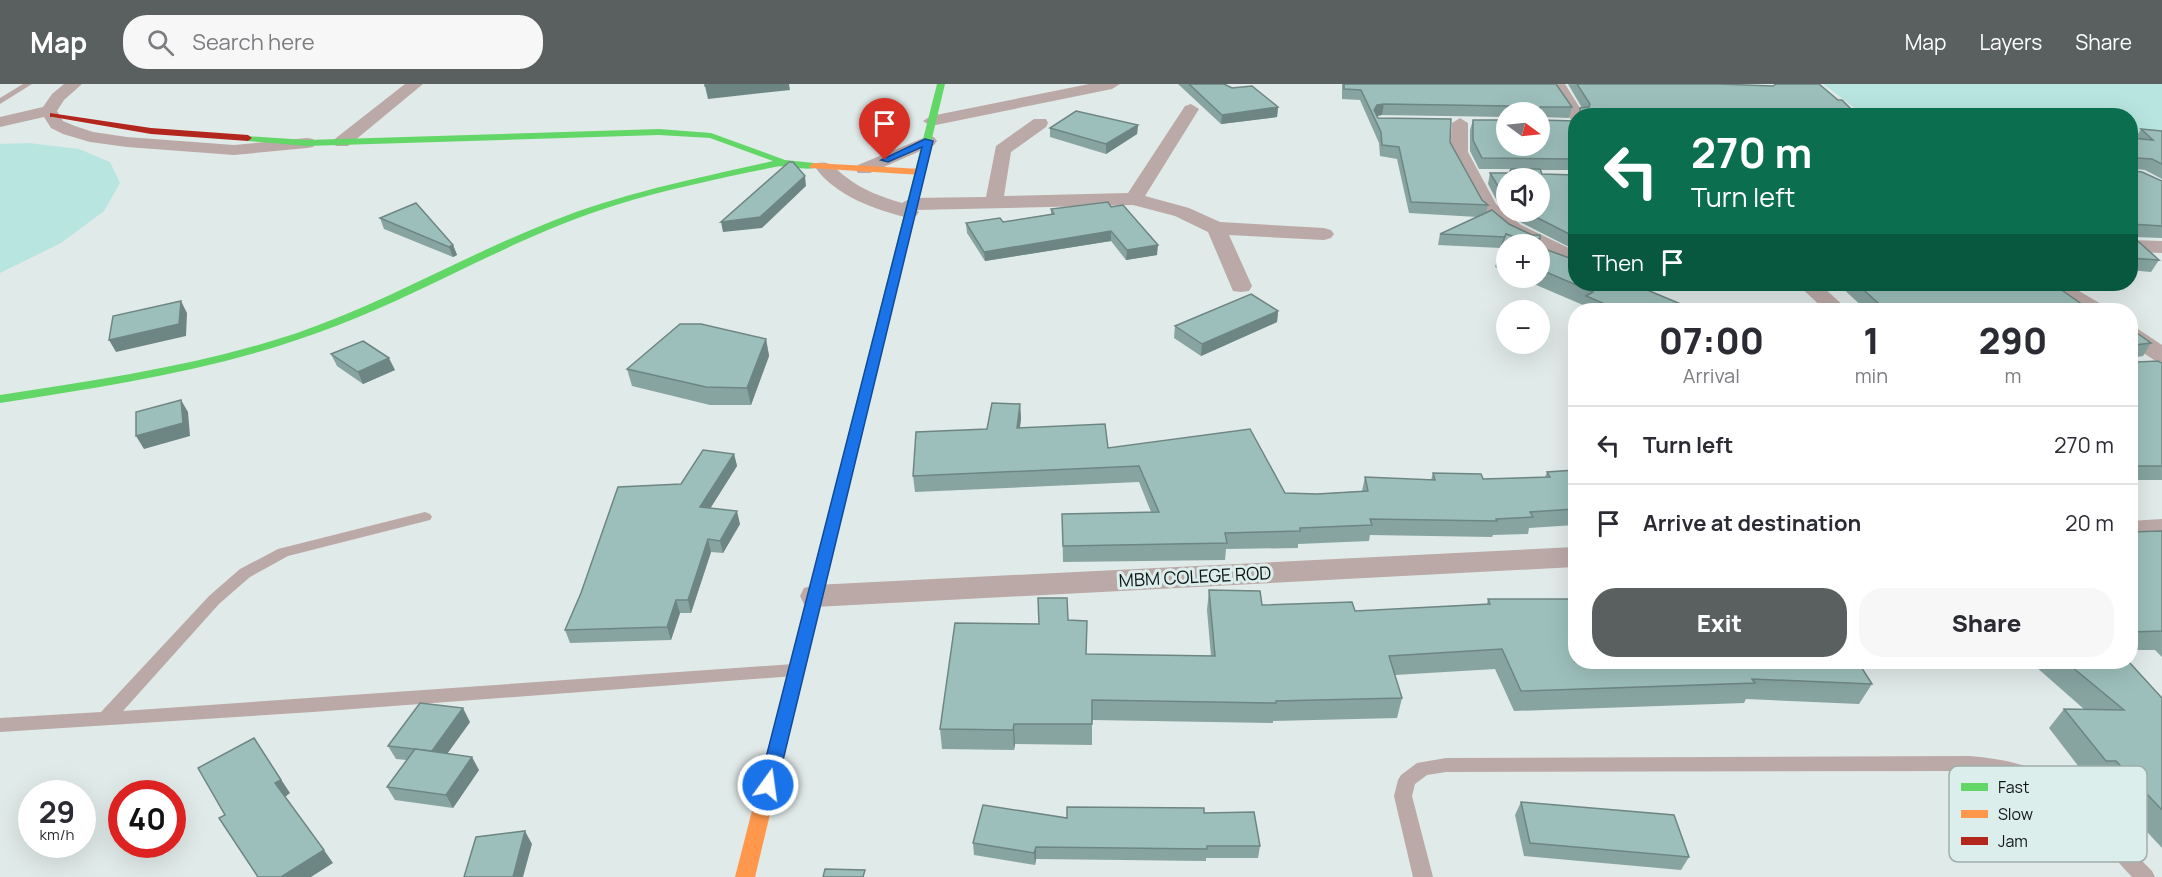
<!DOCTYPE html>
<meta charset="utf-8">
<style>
:root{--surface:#fff;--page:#f7f7f7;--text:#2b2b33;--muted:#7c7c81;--line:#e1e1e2;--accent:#59605f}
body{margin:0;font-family:Manrope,sans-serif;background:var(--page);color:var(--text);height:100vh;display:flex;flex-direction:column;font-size:22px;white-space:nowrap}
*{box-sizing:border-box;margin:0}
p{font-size:20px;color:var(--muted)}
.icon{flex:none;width:33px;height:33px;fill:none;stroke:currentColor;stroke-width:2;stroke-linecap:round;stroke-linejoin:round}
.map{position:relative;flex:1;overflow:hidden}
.sheet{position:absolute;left:1568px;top:219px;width:570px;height:366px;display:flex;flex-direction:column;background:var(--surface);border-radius:24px;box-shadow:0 6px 24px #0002}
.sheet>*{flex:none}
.banner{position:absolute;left:1568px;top:24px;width:570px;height:183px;border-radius:24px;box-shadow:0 6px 24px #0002;background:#0b6e4f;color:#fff;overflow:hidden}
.needle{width:39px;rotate:105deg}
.controls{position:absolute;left:1496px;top:18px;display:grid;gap:12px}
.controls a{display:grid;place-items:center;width:54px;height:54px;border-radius:50%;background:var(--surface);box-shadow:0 6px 24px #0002;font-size:30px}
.speed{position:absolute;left:18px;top:696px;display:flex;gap:12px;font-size:30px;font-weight:700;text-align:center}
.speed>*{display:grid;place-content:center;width:78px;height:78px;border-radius:50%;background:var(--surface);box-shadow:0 6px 24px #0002;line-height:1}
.speed small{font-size:15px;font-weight:400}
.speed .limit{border:9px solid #d22;background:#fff;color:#111}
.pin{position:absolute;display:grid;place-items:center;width:51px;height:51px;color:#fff;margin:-62px -26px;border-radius:50% 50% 50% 0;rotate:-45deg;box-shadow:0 0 6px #0007}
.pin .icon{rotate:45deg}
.me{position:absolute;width:66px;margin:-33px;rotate:14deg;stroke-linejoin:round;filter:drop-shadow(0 0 4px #0008)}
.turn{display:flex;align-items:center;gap:21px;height:126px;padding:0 24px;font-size:27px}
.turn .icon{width:78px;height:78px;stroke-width:2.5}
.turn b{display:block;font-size:42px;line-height:51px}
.then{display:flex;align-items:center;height:57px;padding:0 24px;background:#0003;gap:12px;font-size:22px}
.eta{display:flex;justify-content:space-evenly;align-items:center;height:102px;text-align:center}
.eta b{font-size:36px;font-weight:800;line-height:42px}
.button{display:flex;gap:12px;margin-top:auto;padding:12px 24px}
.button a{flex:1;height:69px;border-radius:24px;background:var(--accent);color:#fff;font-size:24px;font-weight:800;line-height:69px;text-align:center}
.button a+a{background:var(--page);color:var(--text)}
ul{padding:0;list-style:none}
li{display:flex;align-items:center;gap:18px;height:78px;padding:0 24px;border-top:2px solid var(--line)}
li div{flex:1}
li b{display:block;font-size:22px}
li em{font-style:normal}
header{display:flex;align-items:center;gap:36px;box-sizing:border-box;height:84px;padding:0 30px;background:var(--accent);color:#fff}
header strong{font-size:28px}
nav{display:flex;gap:33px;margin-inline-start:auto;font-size:21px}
.search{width:420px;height:54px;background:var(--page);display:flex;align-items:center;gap:15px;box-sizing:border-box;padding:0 21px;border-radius:24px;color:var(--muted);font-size:22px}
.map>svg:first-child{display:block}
</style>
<header>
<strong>Map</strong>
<div class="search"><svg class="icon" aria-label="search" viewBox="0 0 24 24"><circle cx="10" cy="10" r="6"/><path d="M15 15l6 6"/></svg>Search here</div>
<nav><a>Map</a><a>Layers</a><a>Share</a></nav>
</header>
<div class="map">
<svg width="2162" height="793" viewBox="0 0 2162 793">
<rect width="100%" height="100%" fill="#e0eae8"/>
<g fill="#b9e5e0">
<path d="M1823,0H2162V55L2130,53V32L1864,31Z"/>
<path d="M28,59L79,65L110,78L120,99L104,127L61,159L0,189V60Z"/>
</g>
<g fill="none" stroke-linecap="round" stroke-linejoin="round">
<g fill="#bba9a7" fill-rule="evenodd">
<path d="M23,0H32L0,20V14Z"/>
<path d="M425,428L430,430L432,433L430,436L288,472L250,493L219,520L123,627L794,580L800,582L802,586L800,590L794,592L313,628L0,648V634L101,628L209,512L240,485L278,465Z"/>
<path d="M1970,672C1992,674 2013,677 2033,685C2082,704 2117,751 2152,787L2155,793H2132C2100,759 2068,714 2023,696C2009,690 1992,689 1977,687L1446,688L1427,691L1415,700L1412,712L1433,793H1413L1394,712L1398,696L1401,691L1417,679L1446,674Z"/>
</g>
<g fill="#bba9a7" fill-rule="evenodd">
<path d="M64,0H82L64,16L57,27L63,37L75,42L93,48L127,53L234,61L307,54L313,55L316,59L313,63L307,64L234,71L127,63L90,58L63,50L51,44L44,33L0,43V33L43,23L52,10Z"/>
<path d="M405,0H423L348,62H336L333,58L336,54Z"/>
<path d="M1089,0H1120L1112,5L931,42L923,37L931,32Z"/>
<path d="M1549,0H1565L1585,32H1575V36H1571Z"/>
<path d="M1191,20L1199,25L1145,112L1189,124L1220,138L1324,144L1331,146L1334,150L1331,154L1324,156L1229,151L1252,202L1249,207L1241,208L1233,207L1208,148L1175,132L1133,121L917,126L919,128L916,132L909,134C876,126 835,112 815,83L818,79C831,76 836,86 846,93C862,106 882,113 902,119L911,114L986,113L996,62L1034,35H1046L1048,39L1046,43L1011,68L1004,112L1128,109L1185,22Z"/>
<path d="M1460,34L1468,39V68L1496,120L1521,141L1575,167V181L1539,165V160H1530L1507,149L1481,127L1450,68L1452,39Z"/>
<path d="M928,52L934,53L937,57L934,61L870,89H858L855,85L858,81Z"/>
<path d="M2130,156L2162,157V169L2130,168Z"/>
<path d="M1797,200H1820L1848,226H1825Z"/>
<path d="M2042,200H2067L2103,221L2106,226H2080L2045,205Z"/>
<path d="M2130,243L2138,245L2162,261V278L2154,276L2130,260Z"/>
<path d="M2162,435V453L2130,455V437Z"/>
<path d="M1575,463V483L815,523L804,520L800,512L804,504L815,501Z"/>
</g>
<g fill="#63d668" fill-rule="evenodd">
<path d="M937,0H945L835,458L828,463L821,458Z"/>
<path d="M659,45L711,49L785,76L814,79L819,82C809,89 787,80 775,83C721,94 668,105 616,121C518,151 431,206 336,242C228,284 114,301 0,319V311C100,296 201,281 297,249C384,219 464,172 550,138C622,109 698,94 773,77L710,54L659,51L307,62L248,57L245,56V52L307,56Z"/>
</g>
<g fill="#ff974d" fill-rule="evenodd">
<path d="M814,79L921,85L926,88L921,91L811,84L809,82Z"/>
<path d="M828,453L835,458L755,793H735L821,458Z"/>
</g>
<path fill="#b3261e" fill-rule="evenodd" d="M50,29L151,44L248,51L252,54L248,57L151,50L53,33H50Z"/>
</g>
<g fill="#87a4a1">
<path d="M1178,0H1224L1278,23L1277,33L1221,40Z"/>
<path d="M1342,0H1556L1572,23L1569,34L1540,33V36L1575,37V86H1540L1542,90L1575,91V166L1522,139L1508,128H1539L1506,94V125L1498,119L1488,100L1490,89H1509L1511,85H1479L1470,67V46L1473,36L1506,62L1539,28H1506V33L1382,31L1377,32L1378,34L1450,58L1482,116L1488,121L1486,129L1540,155L1539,160H1506V188L1495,183L1501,164L1438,161L1440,150L1477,133L1409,129L1397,75L1380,72L1379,59L1360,16L1342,15Z"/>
<path d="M1568,0H1719L1838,16L1858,32H1578L1580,24H1582Z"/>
<path d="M1138,41L1137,50L1106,70L1050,53V44Z"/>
<path d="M2141,45L2162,47V95L2145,86L2135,85V87L2162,97V154L2133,153L2159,176L2151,188L2130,186V54L2135,55Z"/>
<path d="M1111,123L1157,171L1126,176L1111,157L985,177L967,149L966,139L1003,138L1051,130V125Z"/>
<path d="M380,134L453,161L457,171L453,173L384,145Z"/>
<path d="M1539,163L1695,226H1581L1583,221L1520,194H1539Z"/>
<path d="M1838,200H2053L2090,226H1866Z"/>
<path d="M1278,227L1277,238L1201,272L1174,254L1175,242Z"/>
<path d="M2130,244L2151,259L2143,272L2137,273V278L2162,279V396H2130Z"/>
<path d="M766,255L769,272L751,321H710L632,302L627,285Z"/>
<path d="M331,270L395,286L363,300L337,282Z"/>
<path d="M1020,320L1021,335L1020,344L1108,364L1285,409L1317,410L1362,407L1365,393L1431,396L1433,389L1483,395L1545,393L1547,388L1575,386V441L1529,444L1528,450L1493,451L1492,453L1370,451L1369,457L1298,460V464L1226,465L1225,476L1063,478L1062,430L1151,428L1139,398L915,408L913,392L987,345Z"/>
<path d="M734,370L737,382L710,424L740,440L723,469L711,468L691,529H680L671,556L570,559L565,546L581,509L681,400Z"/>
<path d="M2162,447V573L2155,566H2130V448Z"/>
<path d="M1209,506L1262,521L1355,527L1487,520L1488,515L1575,578L1872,600L1859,620L1746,615L1744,619L1514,627L1495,585L1395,591L1402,614L1397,634L1273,637V639L1092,636V661L1015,660L1014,666L942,665L940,645L1039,540L1068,536L1087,570L1211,572L1207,526Z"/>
<path d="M1990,578H2129L2162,614V764L2099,696H2089L2049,644L2064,625L2085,626L2035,582L1994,583Z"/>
<path d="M470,638L447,670L479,686L453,724L395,716L387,703L407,676L396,675L388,662Z"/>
<path d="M1521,718L1689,773L1681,786L1524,772L1515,731Z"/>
<path d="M1204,729L1260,762L1258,774H1206V777L1036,775L1035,781L974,771L973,759L1067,734Z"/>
</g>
<g fill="#6e8683">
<path d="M721,0H789L790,6L708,15L705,2Z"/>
<path d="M1384,20L1382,31L1376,32L1374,26L1377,21Z"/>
<path d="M1278,23L1277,33L1221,40L1222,31Z"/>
<path d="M1138,41L1137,50L1106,70V60Z"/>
<path d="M805,92L806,102L762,144L723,148L721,138Z"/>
<path d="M1111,147V157L985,177L984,168Z"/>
<path d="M453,161L457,171L453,173L449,163Z"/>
<path d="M1158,161L1157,171L1126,176L1127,166Z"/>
<path d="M181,217L187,229L186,252L116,268L109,256Z"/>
<path d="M1278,227L1277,238L1201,272L1202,260Z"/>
<path d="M766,255L769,272L751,321L747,304Z"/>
<path d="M389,274L395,286L363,300L358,288Z"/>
<path d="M181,316L188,328L190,352L144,365L136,352Z"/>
<path d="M1020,320L1021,335L1017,360V344Z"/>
<path d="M734,370L737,382L703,436L700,423Z"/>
<path d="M737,427L740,440L723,469L720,457Z"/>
<path d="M708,455L711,468L691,529L688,516Z"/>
<path d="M676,516L680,529L671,556L667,543Z"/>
<path d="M463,624L470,638L439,681L432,667Z"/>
<path d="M1014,640L1015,660L1014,666L1013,646Z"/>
<path d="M254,654L290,709L285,713L275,699Z"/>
<path d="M472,673L479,686L453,724L446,711Z"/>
<path d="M525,747L532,760L523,793H513Z"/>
<path d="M1036,763V775L1035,781L1034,769Z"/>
<path d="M324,766L333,779L311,793H281Z"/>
</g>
<g fill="#9dbfbb" stroke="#6e8683" stroke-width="1.5">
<path d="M705,0H721L705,2Z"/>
<path d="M1189,0H1224L1232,4L1252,2L1278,23L1222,31Z"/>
<path d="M1344,0H1556L1572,23H1540V36L1575,37V75L1482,74L1473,56V36H1506V62H1539V28H1510L1509,22L1384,20L1377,21L1374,26L1378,34L1451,35L1450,58L1482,116L1488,121L1411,118L1399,63L1382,61L1381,48L1361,6L1344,5Z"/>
<path d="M1577,0H1719L1773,2L1776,0H1819L1838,16H1842L1858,32H1580V24L1589,23L1590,20Z"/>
<path d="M1076,27L1138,41L1106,60L1050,44Z"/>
<path d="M2141,45L2162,47V80L2152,75L2137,74L2134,76L2135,87L2142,88L2162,97V142L2130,140V54L2153,56Z"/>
<path d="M789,78H793L805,92L760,133L721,138Z"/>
<path d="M1511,85H1540L1542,90L1575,91V153L1526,128H1539V94H1506V111L1501,107L1490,89H1509Z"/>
<path d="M1108,118L1111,123L1123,121L1158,161L1127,166L1111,147L984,168L966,139L1000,134L1003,138L1054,130L1051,125Z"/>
<path d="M416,119L453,161L449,163L380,134Z"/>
<path d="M1492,126L1509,140L1532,151H1540V155L1516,154L1506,150L1505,153L1440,150Z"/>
<path d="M1506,150L1534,160H1506V171L1499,168Z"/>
<path d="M2130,150L2159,176L2130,174Z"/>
<path d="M1539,163L1575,176V200H1633L1695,226H1619L1586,212L1593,208L1539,185Z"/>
<path d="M1857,200H2053L2090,226H1886Z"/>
<path d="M1251,210L1278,227L1202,260L1175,242Z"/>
<path d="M181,217L179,240L109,256L113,232Z"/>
<path d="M680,240H701L766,255L747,304L706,303L627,285Z"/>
<path d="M2130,244L2151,259L2135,261L2137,278L2158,277L2162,279V382H2130Z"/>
<path d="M363,257L389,274L358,288L331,270Z"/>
<path d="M181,316L183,339L136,352V328Z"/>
<path d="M992,319L1020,320L1017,344L1105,340L1108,364L1250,345L1285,409L1317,410L1368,407L1365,393L1435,396L1433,389L1481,390L1483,395L1550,393L1547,388L1575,386V425L1530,428L1533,433L1496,435L1497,437L1370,435L1372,441L1300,444V447L1225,449L1227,459L1063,462L1062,430L1159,428L1139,382L913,392L916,348L987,345Z"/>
<path d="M703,366L734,370L700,423L737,427L720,457L708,455L688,516H676L667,543L565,546L581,509L618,403L681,400Z"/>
<path d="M2162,447V547L2130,548V448Z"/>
<path d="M1209,506L1260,507L1262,521L1352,518L1355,527L1490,520L1488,515H1575V578H1858L1872,600L1752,595L1755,599L1521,607L1502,565L1389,572L1402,614L1276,617V619L1092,616V640H1014L1013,646L940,645L955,539L1039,540L1038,514H1067L1068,536L1087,537L1086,570L1215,572Z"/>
<path d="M2066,578H2129L2162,614V726L2116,677H2106L2064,625L2124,626Z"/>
<path d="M420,619L463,624L432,667L388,662Z"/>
<path d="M254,654L281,696L275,699L324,766L281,793H258L219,734L225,731L198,684Z"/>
<path d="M415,665L472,673L446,711L387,703Z"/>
<path d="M1521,718L1674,731L1689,773L1530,759Z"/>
<path d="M983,721L1067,734V723L1204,724V729L1254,728L1260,762H1207V765L1036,763L1034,769L973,759Z"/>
<path d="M525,747L513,793H464L476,753Z"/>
<path d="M825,785L865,786L863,793H823Z"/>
</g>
<path fill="#1a73e8" stroke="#114b97" stroke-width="1.5" d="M925,55L933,57L777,701L774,706L768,708L761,706L759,701L922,63L888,78L881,76Z"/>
<g text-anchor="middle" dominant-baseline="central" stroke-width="6" stroke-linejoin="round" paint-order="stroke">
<g font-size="18" fill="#101615" stroke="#dceeeb">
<text transform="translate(1195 492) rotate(-3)">MBM COLEGE ROD</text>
</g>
</g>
<rect x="1949" y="682" width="198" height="96" rx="9" fill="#dceeeb" stroke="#9fadab" stroke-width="1.5"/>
<rect x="1961" y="699" width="27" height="8" fill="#63d668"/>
<rect x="1961" y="726" width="27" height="8" fill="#ff974d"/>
<rect x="1961" y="753" width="27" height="8" fill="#b3261e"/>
<g font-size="16" fill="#101615">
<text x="1998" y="709">Fast</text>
<text x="1998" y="736">Slow</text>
<text x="1998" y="763">Jam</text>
</g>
</svg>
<div class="controls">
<a><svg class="needle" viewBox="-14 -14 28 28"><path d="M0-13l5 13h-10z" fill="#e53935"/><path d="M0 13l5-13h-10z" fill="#7c7c81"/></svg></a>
<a><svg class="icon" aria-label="sound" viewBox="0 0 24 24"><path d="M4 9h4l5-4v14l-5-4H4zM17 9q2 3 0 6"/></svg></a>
<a>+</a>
<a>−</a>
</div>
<div class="speed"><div>29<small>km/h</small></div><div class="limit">40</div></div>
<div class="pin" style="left:885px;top:76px;background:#d93025"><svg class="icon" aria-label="arrive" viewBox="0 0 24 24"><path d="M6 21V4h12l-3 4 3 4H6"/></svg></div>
<svg class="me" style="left:768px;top:701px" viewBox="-20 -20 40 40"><circle r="17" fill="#1a73e8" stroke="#fff" stroke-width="3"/><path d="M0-11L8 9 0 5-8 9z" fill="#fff"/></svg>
<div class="banner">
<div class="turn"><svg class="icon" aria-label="left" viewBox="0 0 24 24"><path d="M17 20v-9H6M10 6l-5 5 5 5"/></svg><div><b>270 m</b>Turn left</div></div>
<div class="then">Then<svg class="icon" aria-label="arrive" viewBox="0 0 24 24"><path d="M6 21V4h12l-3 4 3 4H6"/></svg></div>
</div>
<section class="sheet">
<div class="eta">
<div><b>07:00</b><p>Arrival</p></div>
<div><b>1</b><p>min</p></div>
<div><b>290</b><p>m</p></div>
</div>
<ul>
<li><svg class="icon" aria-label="left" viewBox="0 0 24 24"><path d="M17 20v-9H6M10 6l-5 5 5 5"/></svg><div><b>Turn left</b></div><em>270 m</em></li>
<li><svg class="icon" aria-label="arrive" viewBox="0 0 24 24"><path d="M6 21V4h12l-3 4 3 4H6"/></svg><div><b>Arrive at destination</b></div><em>20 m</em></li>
</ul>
<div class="button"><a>Exit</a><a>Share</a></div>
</section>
</div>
